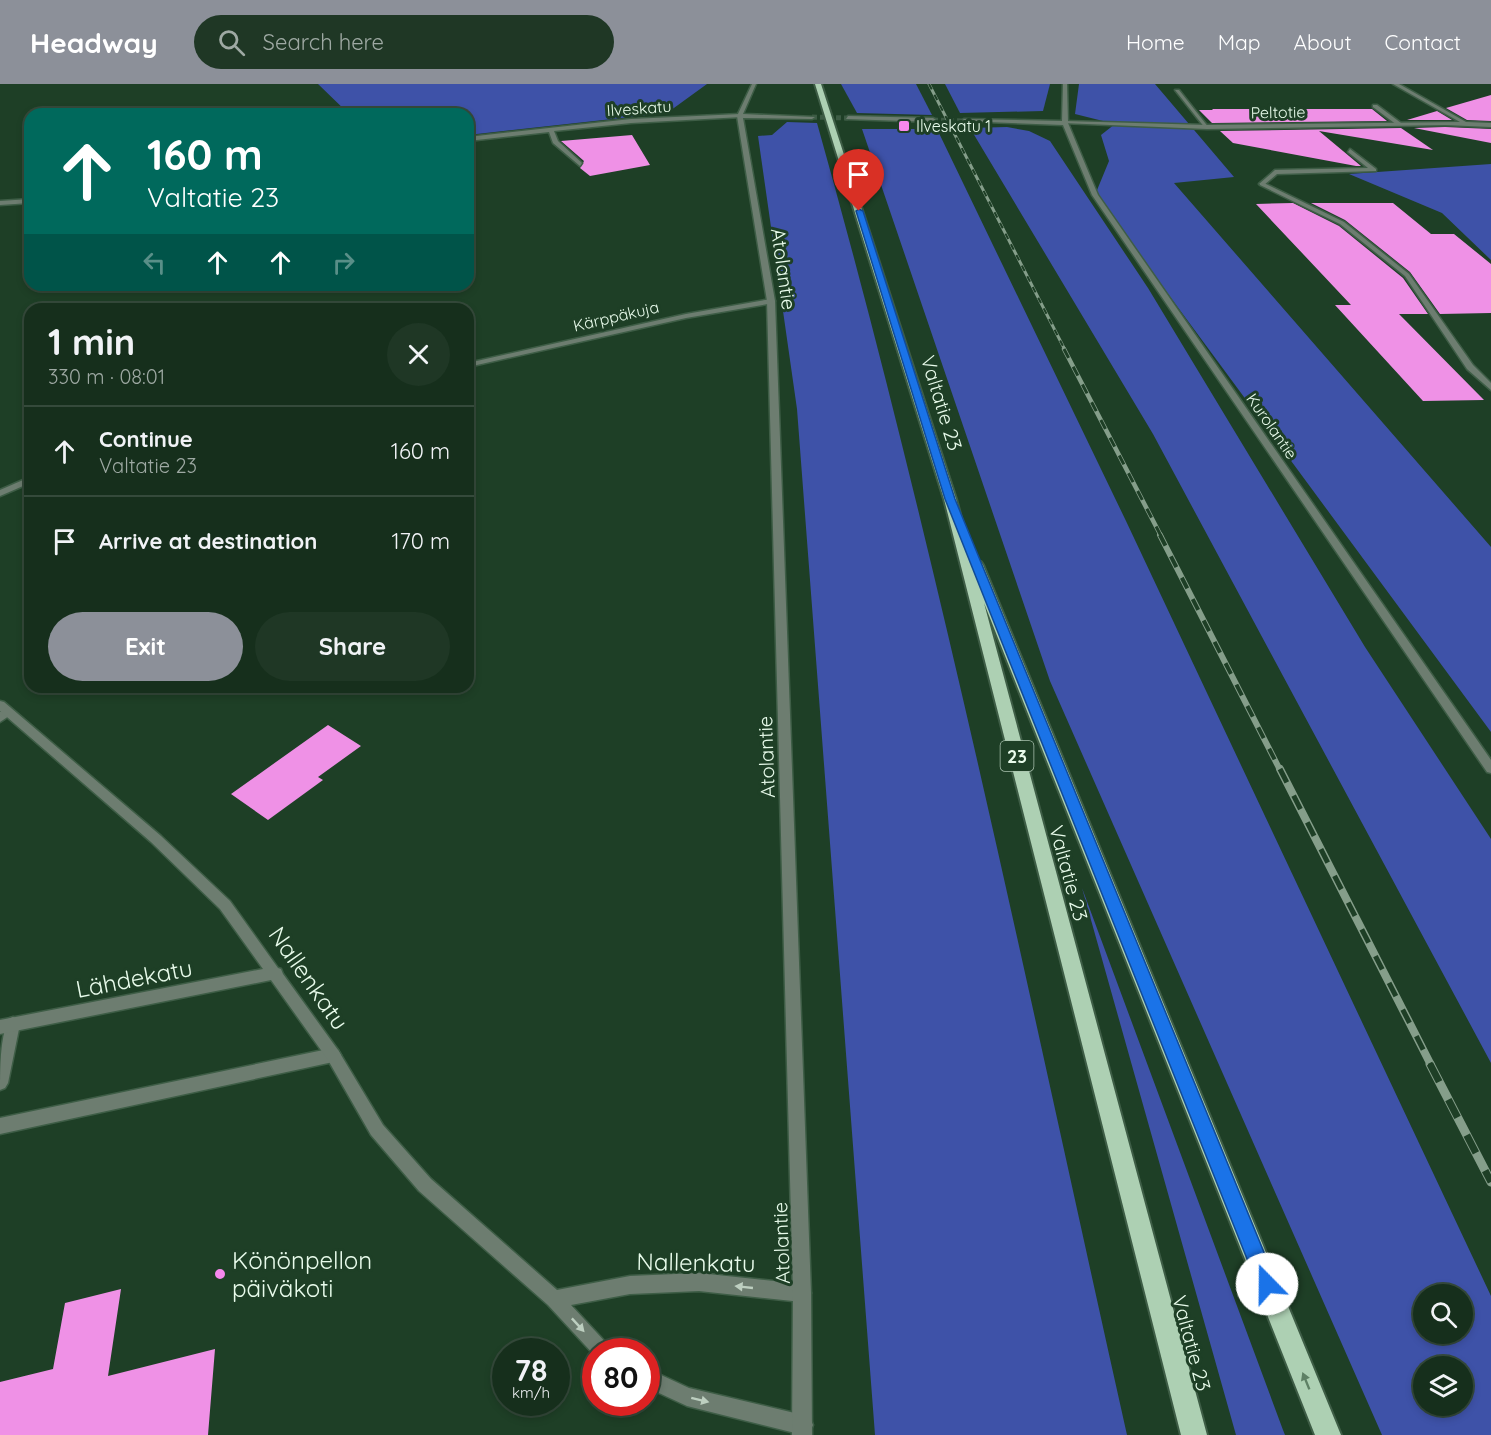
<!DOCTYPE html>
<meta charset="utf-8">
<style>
:root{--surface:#162f1c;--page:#1f3725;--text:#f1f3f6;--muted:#9ea9a3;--line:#354a3b;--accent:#8c9099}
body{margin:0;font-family:Quicksand,sans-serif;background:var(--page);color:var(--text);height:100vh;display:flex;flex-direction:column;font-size:22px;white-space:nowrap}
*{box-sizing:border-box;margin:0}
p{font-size:20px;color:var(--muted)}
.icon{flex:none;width:33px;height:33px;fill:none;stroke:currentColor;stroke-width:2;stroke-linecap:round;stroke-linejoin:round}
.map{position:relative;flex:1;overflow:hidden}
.details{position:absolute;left:24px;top:219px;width:450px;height:390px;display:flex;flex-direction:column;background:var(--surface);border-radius:18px;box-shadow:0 3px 9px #0003,0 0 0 2px var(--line)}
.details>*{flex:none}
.top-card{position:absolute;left:24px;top:24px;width:450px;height:183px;border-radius:18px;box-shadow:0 3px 9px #0003,0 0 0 2px var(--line);background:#00695c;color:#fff;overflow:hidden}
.buttons{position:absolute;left:1413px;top:1200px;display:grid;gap:12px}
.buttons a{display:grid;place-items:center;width:60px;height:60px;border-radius:50%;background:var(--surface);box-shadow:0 3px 9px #0003,0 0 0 2px var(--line);font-size:30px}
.speed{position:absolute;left:492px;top:1254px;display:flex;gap:12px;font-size:30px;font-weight:700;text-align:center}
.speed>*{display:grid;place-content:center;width:78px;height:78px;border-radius:50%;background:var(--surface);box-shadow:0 3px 9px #0003,0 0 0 2px var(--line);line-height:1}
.speed small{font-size:15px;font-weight:400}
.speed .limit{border:9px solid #d22;background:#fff;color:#111}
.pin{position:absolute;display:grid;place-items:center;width:51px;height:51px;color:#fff;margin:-62px -26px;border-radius:50% 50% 50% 0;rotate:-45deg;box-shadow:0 0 6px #0007}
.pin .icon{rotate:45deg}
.me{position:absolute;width:66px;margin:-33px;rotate:338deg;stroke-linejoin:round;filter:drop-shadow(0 0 4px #0008)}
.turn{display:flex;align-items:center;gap:21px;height:126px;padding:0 24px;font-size:27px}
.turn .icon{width:78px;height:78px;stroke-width:2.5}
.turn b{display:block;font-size:42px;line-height:51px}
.lanes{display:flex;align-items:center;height:57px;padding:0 24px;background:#0003;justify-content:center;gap:30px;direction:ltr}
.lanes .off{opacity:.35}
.round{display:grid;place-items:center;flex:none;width:63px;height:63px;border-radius:32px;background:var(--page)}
.head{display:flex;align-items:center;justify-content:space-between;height:102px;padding:0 24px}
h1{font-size:36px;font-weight:800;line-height:45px}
.primary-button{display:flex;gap:12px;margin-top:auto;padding:12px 24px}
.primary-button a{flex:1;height:69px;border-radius:36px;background:var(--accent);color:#fff;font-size:24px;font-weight:800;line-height:69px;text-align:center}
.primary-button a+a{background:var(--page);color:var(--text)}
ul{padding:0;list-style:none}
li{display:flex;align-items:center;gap:18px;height:90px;padding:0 24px;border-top:2px solid var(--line)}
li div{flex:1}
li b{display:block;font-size:22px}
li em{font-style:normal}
header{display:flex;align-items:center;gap:36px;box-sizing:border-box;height:84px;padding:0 30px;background:var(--accent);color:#fff}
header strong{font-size:28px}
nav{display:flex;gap:33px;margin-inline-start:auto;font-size:21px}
.search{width:420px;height:54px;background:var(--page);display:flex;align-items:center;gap:15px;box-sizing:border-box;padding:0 21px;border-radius:33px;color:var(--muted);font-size:22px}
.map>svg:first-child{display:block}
</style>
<header>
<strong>Headway</strong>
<div class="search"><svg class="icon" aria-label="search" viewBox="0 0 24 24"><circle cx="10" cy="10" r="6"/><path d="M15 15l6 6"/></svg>Search here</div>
<nav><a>Home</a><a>Map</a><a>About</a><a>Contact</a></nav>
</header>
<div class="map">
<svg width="1491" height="1351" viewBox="0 0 1491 1351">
<rect width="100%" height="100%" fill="#1e3f26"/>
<g fill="#3e52a8" fill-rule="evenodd">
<path d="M318,0H707L667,29L468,51V30H349Z"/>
<path d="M841,0H916L932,31L857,29Z"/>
<path d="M945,0H1050L1043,27L960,29Z"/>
<path d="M1079,0H1155L1234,93L1174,99L1491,463V648L1095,111L1109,77L1101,51L1115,40L1075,30Z"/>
<path d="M787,38L817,39C939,472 1029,913 1127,1351H875L797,325L758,52L772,51Z"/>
<path d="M1007,43L1029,47L1050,57L1148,204L1365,563L1491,755V979L1153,350L970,44Z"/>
<path d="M862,45H937L1126,437L1491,1212V1351H1382L1050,597ZM1424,1210H1462V1250H1424ZM1424,1282H1462V1322H1424Z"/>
<path d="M1491,80V176L1442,129L1349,90Z"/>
<path d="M1082,804L1283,1346L1285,1351H1236Z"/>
</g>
<g fill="#ef91e6">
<path d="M1491,11V37L1467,36L1446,24Z"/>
<path d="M1212,25H1372L1387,37L1212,39L1199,26H1213Z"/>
<path d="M1437,27L1452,36H1407Z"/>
<path d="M1445,43L1491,45V59L1414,44Z"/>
<path d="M1401,44L1433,66L1319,47L1361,82H1356L1233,59L1220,47Z"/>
<path d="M632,51L650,81L590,92L580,84L584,77L561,57Z"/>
<path d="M1293,119L1339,142L1403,194L1428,230H1399L1484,316L1423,317L1335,221H1351L1256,120Z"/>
<path d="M1311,119H1393L1431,150H1454L1491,180V229L1440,230L1410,188L1345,136Z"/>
<path d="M328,641L361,662L318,693L323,696L268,736L231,710Z"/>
<path d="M121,1205L108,1292L215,1265L208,1351H0V1298L53,1285L65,1219Z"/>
</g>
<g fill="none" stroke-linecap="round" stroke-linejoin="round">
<g stroke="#3c5b44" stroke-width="5" stroke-dasharray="5 3" stroke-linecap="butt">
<path d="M812,33L848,34"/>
<path d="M933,36L964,37"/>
</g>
<defs>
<g id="service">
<path d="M1175,6H1179L1209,44H1205Z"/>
<path d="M1373,21H1377L1401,39V41H1397L1373,23Z"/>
<path d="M1350,65L1376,85V87L1277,90L1264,101L1259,100L1275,86L1368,84L1348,68Z"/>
<path d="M9,624L15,628L0,638V628Z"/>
<path d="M13,933L18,935L20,940L8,999L5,1004L0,1006C0,983 0,957 8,935Z"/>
<path d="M333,964L338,966L341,971L338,976L333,978L0,1050V1034Z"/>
</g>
<g id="minor">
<path d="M1393,0H1399L1466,38L1491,39V43L1445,41L1207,45L1062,39L1065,37L1207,41L1460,38Z"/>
<path d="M740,30L742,33L631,39L554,47L558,57L582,79L580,82L553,59L549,48L468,57V53L631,35Z"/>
<path d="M1260,99H1264L1344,138L1409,190L1473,281L1491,299V306L1467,285L1405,192L1340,140L1260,101Z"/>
<path d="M30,115V119L0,121V117Z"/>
<path d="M771,215L775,217L774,219L686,234L468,283V279L686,230Z"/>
<path d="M30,393V399L0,412V406Z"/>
<path d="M0,617L4,618L161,752L230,817L278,884L281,885L283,890L338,966L383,1041L431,1095L557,1206L630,1192L699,1189L802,1200L808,1203L811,1209L808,1215L802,1218L699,1207L630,1210L571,1221L609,1262L612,1268H596V1273L548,1221L419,1107L371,1051L328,976L271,896L0,950V936L263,885L220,825L151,758L0,627Z"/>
<path d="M646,1284L689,1304L803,1331L810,1334L813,1341L810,1348L803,1351L687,1322L646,1303Z"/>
</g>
<g id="tertiary">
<path d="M752,0H756L743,30L815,33L812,35L743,34L775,217L811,1209L812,1351H792L793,1209L767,217L737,32Z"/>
<path d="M1063,0H1067L1068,39L1098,111L1491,676V689L1487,688L1092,111L1063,41L961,37L964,35L1062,37Z"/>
<path d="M848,32L933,34L936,36L933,38L846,35Z"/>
</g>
<path id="trunk" d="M815,0H821L956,415L973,478H981L983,481L1341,1351H1315L984,519L1207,1351H1181L944,415Z"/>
</defs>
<use href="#service" stroke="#3e5d46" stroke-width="3"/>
<use href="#minor" stroke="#3e5d46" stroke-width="3"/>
<use href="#tertiary" stroke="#3e5d46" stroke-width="3"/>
<use href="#trunk" stroke="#3e5d46" stroke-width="4"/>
<use href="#service" fill="#6d7d70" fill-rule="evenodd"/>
<use href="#minor" fill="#6d7d70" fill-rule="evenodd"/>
<use href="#tertiary" fill="#6d7d70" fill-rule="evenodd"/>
<use href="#trunk" fill="#add0b3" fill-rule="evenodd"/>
<defs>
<path id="rail-far4" d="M929,0L1065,266"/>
<path id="rail-far3" d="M1064,265L1161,452"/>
<path id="rail-far2" d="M1160,451L1280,686"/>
<path id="rail-far1" d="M1280,685L1431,981"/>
<path id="rail" d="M1430,980L1491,1098"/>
</defs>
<use href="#rail-far4" stroke="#859e8a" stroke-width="3"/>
<use href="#rail-far3" stroke="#859e8a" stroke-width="4.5"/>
<use href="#rail-far2" stroke="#859e8a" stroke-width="6"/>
<use href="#rail-far1" stroke="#859e8a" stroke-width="8"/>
<use href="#rail" stroke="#859e8a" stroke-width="9"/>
<use href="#rail-far4" stroke="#1e3f26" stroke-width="2" stroke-dasharray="6" stroke-linecap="butt"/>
<use href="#rail-far3" stroke="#1e3f26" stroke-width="3" stroke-dasharray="10" stroke-linecap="butt"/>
<use href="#rail-far2" stroke="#1e3f26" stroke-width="4" stroke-dasharray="12" stroke-linecap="butt"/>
<use href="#rail-far1" stroke="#1e3f26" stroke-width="5" stroke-dasharray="15" stroke-linecap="butt"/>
<use href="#rail" stroke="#1e3f26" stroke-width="7" stroke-dasharray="20" stroke-linecap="butt"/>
</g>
<defs><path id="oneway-solid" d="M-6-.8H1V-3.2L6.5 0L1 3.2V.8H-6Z" transform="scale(1.5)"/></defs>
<g fill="#bdcfc0">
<use href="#oneway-solid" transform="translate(744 1203) rotate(-174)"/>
<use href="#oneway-solid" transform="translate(578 1241) rotate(47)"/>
<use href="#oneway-solid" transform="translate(700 1316) rotate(14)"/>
</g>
<use fill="#5e8065" href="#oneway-solid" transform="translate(1306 1297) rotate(-112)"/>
<path fill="#1a73e8" stroke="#114b97" stroke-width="1.5" d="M859,125L863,127L955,415L1277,1200L1274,1207L1267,1210L1260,1207L1257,1200L945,415L856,127Z"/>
<g fill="#f688ed" stroke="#1e3f26" stroke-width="2">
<rect x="898" y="36" width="12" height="12" rx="3"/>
<circle cx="220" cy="1190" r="6"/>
</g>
<g text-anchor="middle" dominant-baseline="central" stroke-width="6" stroke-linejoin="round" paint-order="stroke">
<g font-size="16" fill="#e8fbeb" stroke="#1e3f26">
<text transform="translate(639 24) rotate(-4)">Ilveskatu</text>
<text transform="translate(1278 28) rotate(-1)">Peltotie</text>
<text transform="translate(616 232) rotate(-13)">Kärppäkuja</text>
<text transform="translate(1272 342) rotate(55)">Kurolantie</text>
</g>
<g font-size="16" fill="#e8fbeb" stroke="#1e3f26" text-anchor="start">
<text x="916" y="42">Ilveskatu 1</text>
</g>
<rect fill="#1e3f26" stroke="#abc3b0" stroke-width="1.5" x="1000.5" y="657" width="33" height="30" rx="4.5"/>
<g font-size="18" font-weight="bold" fill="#e8fbeb">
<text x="1017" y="672">23</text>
</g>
<g font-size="20" fill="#e8fbeb" stroke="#1e3f26">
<text transform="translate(784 185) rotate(82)">Atolantie</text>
<text transform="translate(942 319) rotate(73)">Valtatie 23</text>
<text transform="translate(766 673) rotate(-92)">Atolantie</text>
<text transform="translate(1069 789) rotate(75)">Valtatie 23</text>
<text transform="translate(781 1159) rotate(-92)">Atolantie</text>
<text transform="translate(1192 1259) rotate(75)">Valtatie 23</text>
</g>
<g font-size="24" fill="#e8fbeb" stroke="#1e3f26">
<text transform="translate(134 894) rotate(-11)">Lähdekatu</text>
<text transform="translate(309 894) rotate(55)">Nallenkatu</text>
<text transform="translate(696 1178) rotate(1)">Nallenkatu</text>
</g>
<g font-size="24" fill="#e8fbeb" stroke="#1e3f26" text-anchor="start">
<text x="232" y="1176">Könönpellon<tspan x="232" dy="28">päiväkoti</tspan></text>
</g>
</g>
</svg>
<div class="buttons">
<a><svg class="icon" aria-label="search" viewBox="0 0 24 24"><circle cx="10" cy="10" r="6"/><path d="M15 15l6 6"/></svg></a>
<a><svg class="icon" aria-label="layers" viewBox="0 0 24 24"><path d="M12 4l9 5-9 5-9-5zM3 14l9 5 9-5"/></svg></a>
</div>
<div class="speed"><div>78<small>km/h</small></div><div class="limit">80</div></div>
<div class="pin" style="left:859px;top:127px;background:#d93025"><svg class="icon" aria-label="arrive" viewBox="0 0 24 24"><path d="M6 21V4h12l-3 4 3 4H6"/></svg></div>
<svg class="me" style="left:1267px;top:1200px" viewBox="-20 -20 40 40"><circle r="19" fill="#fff"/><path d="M0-13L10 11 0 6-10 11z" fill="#1a73e8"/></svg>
<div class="top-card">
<div class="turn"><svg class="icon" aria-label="ahead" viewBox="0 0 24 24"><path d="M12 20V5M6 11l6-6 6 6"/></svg><div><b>160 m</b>Valtatie 23</div></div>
<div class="lanes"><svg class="icon off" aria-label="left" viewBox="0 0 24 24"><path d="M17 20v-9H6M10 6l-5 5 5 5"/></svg><svg class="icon" aria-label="ahead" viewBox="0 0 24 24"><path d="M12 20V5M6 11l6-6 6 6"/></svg><svg class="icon" aria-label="ahead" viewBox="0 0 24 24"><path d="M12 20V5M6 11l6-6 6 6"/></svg><svg class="icon off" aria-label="right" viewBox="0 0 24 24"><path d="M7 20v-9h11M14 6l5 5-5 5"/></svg></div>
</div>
<section class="details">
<div class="head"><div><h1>1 min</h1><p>330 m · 08:01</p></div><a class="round"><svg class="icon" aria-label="close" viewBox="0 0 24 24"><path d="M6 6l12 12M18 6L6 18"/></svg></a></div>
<ul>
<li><svg class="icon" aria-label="ahead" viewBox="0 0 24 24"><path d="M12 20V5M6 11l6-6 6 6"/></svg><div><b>Continue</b><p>Valtatie 23</p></div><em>160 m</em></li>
<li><svg class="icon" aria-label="arrive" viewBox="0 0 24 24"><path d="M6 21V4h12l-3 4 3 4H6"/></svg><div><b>Arrive at destination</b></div><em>170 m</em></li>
</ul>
<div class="primary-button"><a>Exit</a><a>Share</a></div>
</section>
</div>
